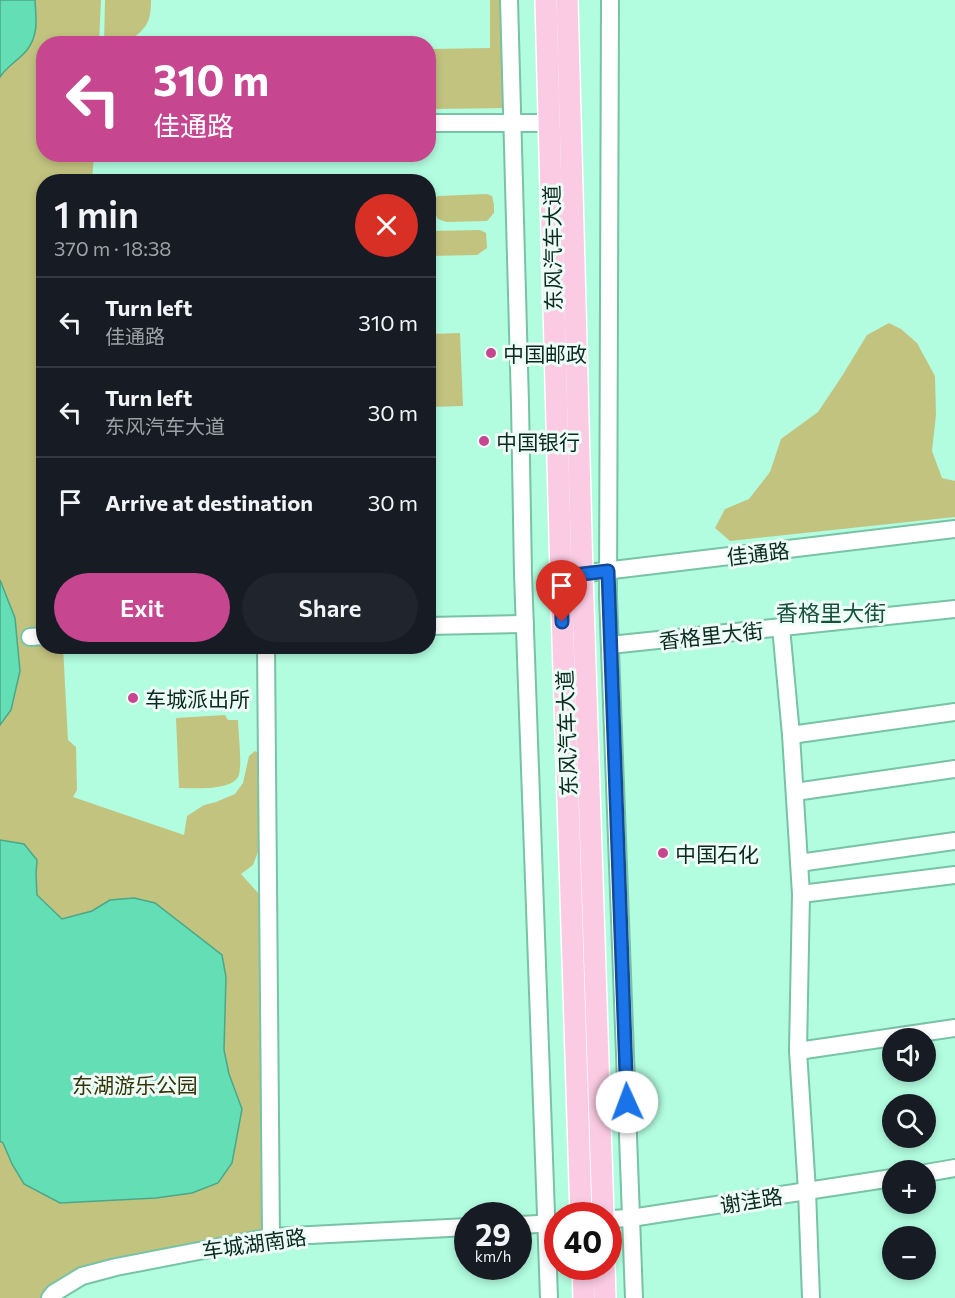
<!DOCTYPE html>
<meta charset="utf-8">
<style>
:root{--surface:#171b24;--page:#20242c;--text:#f1f3f6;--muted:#9ea1a6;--line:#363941;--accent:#c74690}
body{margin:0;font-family:Commissioner,"Noto Sans SC",sans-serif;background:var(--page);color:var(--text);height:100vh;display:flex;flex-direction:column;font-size:22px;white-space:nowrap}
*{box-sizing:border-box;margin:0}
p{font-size:20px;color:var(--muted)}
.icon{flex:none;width:33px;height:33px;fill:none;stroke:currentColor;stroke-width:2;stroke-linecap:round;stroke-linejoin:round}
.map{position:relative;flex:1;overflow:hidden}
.side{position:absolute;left:36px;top:174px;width:400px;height:480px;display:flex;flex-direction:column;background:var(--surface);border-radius:24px;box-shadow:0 3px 9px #0003}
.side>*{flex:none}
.hud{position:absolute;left:36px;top:36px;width:400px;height:126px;border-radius:24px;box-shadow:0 3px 9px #0003;background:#c74690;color:#fff;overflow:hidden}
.tools{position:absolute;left:882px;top:1028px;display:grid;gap:12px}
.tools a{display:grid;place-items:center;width:54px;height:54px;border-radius:50%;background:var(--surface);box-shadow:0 3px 9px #0003;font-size:30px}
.speed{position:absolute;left:454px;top:1202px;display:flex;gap:12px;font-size:30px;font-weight:700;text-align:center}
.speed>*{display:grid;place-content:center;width:78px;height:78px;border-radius:50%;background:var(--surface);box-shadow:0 3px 9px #0003;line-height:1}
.speed small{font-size:15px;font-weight:400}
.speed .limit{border:9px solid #d22;background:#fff;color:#111}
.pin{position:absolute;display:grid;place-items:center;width:51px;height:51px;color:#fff;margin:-62px -26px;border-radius:50% 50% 50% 0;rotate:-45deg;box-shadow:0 0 6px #0007}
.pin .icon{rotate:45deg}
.me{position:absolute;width:66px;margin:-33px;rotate:358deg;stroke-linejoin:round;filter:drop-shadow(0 0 4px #0008)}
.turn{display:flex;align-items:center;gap:21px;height:126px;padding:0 18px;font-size:27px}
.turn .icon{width:78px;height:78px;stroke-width:2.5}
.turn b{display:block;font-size:42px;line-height:51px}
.round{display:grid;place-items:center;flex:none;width:63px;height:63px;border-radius:32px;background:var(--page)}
.headline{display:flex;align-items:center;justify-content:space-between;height:102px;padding:0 18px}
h1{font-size:36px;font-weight:600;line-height:45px}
.button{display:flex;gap:12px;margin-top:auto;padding:12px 18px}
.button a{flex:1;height:69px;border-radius:36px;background:var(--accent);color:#fff;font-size:24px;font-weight:600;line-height:69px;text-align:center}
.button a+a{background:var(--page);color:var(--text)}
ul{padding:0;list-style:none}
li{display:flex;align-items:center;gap:18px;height:90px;padding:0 18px;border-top:2px solid var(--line)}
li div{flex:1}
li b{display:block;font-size:22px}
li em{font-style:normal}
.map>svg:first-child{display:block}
</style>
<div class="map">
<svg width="955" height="1298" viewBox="0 0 955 1298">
<rect width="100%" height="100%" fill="#b2fde0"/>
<g fill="#c3c380">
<path d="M0,0H101L99,43L44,44V154L94,155L92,181L44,182V646L63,647L68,740L76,747L77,790L73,797L184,835L187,816L204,805L216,802L235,794L243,783L249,756L255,751L260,754L261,844L253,865L241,874L268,904L271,1237L116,1267L50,1298H0Z"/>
<path d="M105,0H151C151,22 147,28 129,41V43H104Z"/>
<path d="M490,0H509L512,108L433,109L431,49L490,48Z"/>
<path d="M487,194L492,196L494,205V213L487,221L446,222L438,219L432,209L433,200L438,196Z"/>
<path d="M480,230L486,233L487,248L477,255L429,256V231Z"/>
<path d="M889,323L901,329L917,343L935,376L936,415L932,451L942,478L955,481V517L730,541L715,528L725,509L749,499L770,472L781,439L818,412L842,376L867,335Z"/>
<path d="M460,333L463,406L429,407V334Z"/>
<path d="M225,715L228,720H238C238,732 243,769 238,777C230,791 194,788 179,788L176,718Z"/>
</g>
<g fill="#64deb5" stroke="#49a888" stroke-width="1.5">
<path d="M0,0H35C36,19 39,34 27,50C19,60 7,66 0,77Z"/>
<path d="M0,580L15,618L20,671L11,710L0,725Z"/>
<path d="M0,840L24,844L37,860L36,874L37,895L62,919L92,911L110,900L134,898L155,903L222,955L226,977L224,1050L229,1074L242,1109L232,1163L218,1183L192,1193L156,1198L60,1203L24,1184L12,1164L3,1143L0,1141Z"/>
</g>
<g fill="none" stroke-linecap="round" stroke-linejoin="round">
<defs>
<g id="minor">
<path d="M509,0L520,404L523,574L549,1298"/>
<path d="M610,0L608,596L634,1298"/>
<path d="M429,123H549"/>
<path d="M571,575L955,529"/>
<path d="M429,626L525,624"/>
<path d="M781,627L791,735L801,894L798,1051L807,1191L811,1298"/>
<path d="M30,637L44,636"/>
<path d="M610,645L955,609"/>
<path d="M266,646L271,1237"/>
<path d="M791,735L955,712"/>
<path d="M795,792L955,769"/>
<path d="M799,863L955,841"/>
<path d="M801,894L955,875"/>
<path d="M798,1051L955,1028"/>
<path d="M926,1173L955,1168"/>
<path d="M609,1219L631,1218L892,1178"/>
<path d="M519,1225L558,1223"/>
<path d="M50,1298L54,1293L82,1276L116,1267L271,1237L468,1227"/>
</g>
<g id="major">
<path d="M546,0L561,575L581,1215"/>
<path d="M567,0L582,574L603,1215"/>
<path d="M583,1266L584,1298"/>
<path d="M604,1266L605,1298"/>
</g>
</defs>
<use href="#minor" stroke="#78c2a6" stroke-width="20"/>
<use href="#major" stroke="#fff" stroke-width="24"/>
<use href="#minor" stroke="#fff" stroke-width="16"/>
<use href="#major" stroke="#facbe2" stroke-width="21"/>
</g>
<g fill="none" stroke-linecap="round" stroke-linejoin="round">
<defs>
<path id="route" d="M562,622L561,575L582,574L608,571L627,1102"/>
</defs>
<use href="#route" stroke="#114b97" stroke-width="15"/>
<use href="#route" stroke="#1a73e8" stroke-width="10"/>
</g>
<g fill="#c74690" stroke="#edfcf6" stroke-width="2">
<circle cx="491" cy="353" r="6"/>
<circle cx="484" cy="441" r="6"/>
<circle cx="133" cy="698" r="6"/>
<circle cx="663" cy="853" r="6"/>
</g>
<g text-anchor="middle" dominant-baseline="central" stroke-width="6" stroke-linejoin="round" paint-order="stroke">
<g font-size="21" fill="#0a2a20" stroke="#edfcf6">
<text transform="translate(552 248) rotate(-91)">东风汽车大道</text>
<text transform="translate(758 553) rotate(-7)">佳通路</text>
<text transform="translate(711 635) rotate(-6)">香格里大街</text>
<text transform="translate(566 733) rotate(-92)">东风汽车大道</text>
<text transform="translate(751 1200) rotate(-9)">谢洼路</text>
<text transform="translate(254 1243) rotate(-8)">车城湖南路</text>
</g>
<g font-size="21" fill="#0a2a20" stroke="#edfcf6" text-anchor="start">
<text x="503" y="353">中国邮政</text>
<text x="496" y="441">中国银行</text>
<text x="145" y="698">车城派出所</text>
<text x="675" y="853">中国石化</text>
</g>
<g font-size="21" fill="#363508" stroke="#edfcf6">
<text x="135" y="1084">东湖游乐公园</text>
</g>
<g font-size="22" fill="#16513e" stroke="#edfcf6">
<text x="831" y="612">香格里大街</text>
</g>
</g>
</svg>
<div class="tools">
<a><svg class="icon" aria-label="sound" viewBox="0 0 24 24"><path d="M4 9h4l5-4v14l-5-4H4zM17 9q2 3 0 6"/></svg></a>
<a><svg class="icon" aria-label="search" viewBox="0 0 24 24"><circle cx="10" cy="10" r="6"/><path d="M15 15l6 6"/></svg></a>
<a>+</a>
<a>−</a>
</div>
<div class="speed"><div>29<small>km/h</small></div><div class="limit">40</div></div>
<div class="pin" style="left:562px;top:622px;background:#d93025"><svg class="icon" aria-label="arrive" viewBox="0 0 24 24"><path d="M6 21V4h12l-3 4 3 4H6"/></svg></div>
<svg class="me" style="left:627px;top:1102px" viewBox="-20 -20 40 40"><circle r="19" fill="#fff"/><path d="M0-13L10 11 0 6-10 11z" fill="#1a73e8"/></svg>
<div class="hud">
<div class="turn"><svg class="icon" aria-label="left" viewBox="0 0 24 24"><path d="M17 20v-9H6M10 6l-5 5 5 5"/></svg><div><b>310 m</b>佳通路</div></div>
</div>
<section class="side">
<div class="headline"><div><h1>1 min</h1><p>370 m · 18:38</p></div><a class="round" style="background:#d93025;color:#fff"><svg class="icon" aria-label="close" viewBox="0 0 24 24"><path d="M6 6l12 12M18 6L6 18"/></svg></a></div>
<ul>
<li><svg class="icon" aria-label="left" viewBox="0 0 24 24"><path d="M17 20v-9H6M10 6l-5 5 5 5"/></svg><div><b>Turn left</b><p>佳通路</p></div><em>310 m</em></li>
<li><svg class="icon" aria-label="left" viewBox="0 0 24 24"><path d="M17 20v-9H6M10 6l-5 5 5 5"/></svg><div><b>Turn left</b><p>东风汽车大道</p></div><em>30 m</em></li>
<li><svg class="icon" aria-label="arrive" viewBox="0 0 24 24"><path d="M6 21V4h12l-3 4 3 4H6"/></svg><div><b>Arrive at destination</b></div><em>30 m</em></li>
</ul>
<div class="button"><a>Exit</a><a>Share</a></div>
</section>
</div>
